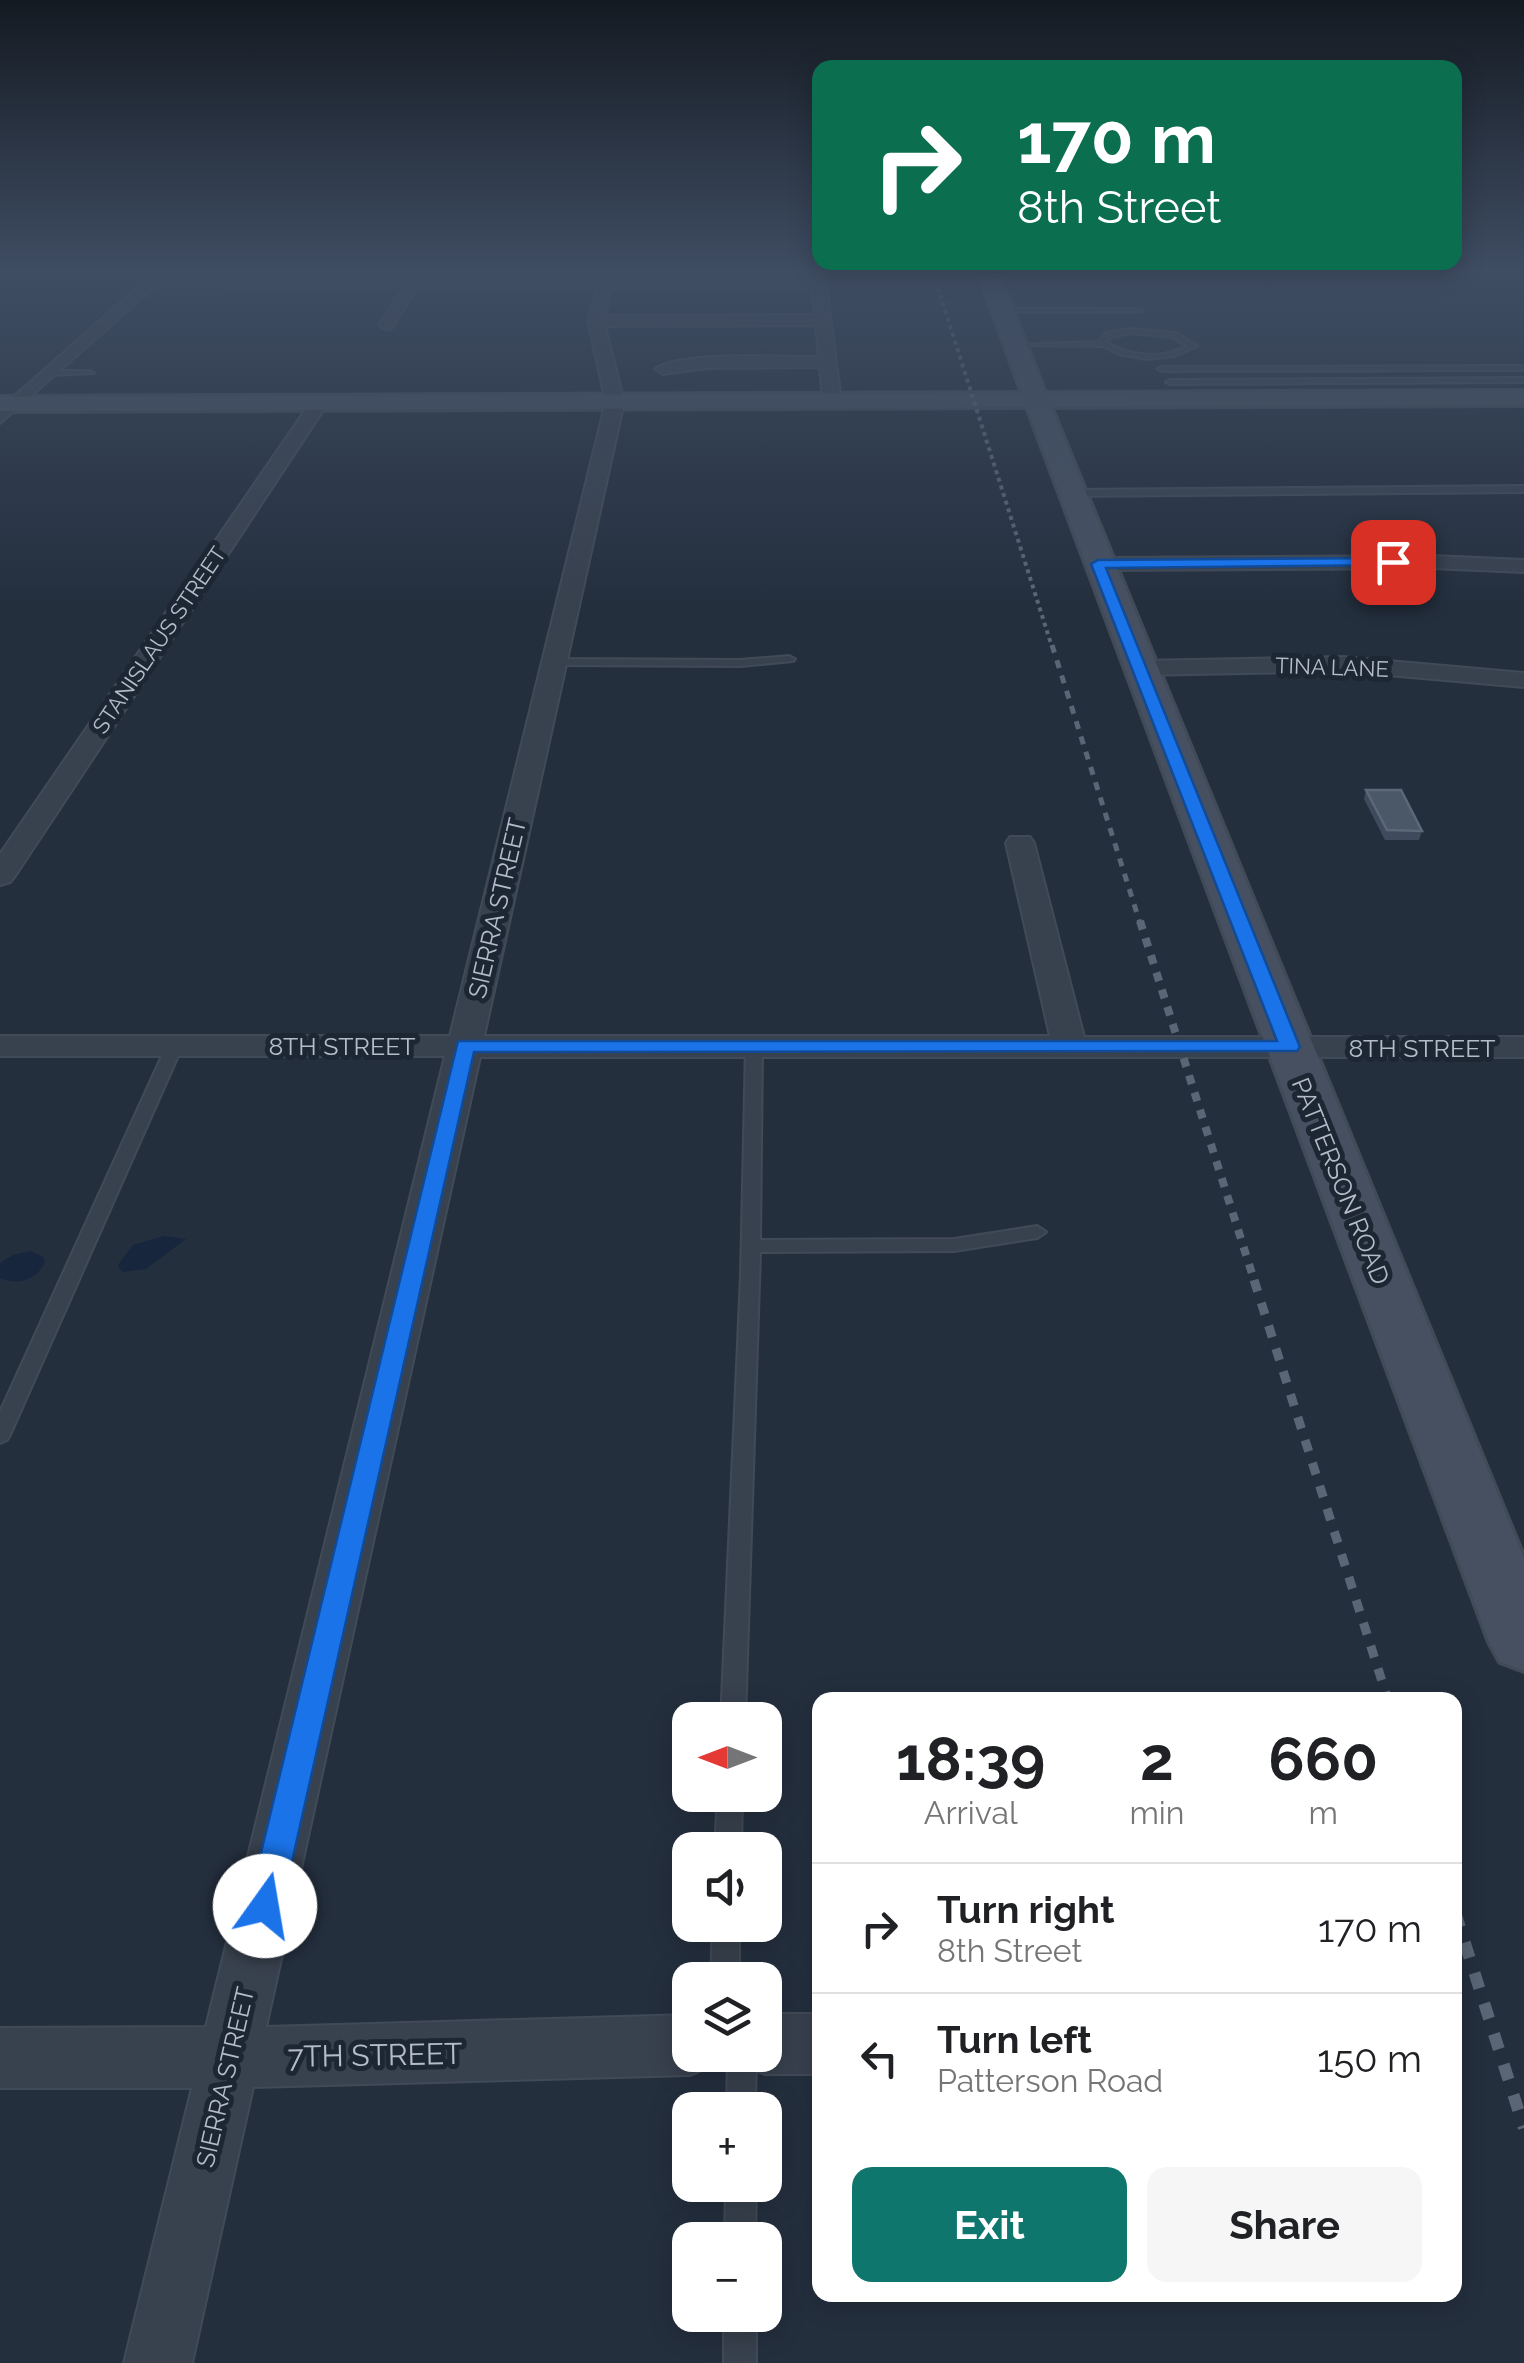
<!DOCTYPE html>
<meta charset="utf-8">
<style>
:root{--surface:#fff;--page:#f6f6f6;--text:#202124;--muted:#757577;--line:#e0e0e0;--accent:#0f766e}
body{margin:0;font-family:Raleway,sans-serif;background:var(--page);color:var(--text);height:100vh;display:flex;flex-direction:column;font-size:38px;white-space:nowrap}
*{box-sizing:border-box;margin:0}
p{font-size:32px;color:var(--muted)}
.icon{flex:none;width:55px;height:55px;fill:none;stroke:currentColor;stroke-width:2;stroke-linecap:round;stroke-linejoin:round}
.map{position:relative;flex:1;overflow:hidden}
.details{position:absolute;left:812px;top:1692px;width:650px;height:610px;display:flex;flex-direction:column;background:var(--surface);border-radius:20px;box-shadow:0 5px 25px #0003}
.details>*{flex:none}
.top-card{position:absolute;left:812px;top:60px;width:650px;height:210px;border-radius:20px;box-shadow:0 5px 25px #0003;background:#0b6e4f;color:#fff;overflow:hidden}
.needle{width:65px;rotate:270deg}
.controls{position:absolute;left:672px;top:1702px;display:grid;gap:20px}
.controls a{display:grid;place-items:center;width:110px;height:110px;border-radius:20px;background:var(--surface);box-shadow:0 5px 25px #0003;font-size:50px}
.pin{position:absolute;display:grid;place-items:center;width:85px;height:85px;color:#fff;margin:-42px;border-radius:20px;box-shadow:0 5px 15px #0006}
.me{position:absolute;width:110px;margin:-55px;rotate:13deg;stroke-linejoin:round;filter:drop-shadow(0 0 8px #0008)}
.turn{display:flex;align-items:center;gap:35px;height:210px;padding:0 40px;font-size:45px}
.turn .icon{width:130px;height:130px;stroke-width:2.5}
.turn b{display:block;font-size:70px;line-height:85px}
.eta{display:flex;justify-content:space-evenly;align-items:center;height:170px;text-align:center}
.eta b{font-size:60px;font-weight:700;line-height:70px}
.button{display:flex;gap:20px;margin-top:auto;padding:20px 40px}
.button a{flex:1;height:115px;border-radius:20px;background:var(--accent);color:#fff;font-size:40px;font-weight:700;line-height:115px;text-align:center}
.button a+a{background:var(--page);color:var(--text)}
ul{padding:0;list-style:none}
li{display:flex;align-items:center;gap:30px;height:130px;padding:0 40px;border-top:2px solid var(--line)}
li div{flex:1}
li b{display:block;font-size:38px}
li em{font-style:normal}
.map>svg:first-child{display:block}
</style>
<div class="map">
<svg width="1524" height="2363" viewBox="0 0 1524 2363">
<rect width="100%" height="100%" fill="#242f3e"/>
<g fill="#17263c">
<path d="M164,1236L186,1239L146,1269L122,1272L118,1265L133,1245Z"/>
<path d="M31,1251L43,1257L45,1262C37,1280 17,1286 0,1278V1263L13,1255Z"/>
</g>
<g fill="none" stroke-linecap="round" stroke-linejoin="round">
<defs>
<g id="lane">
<path d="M1003,309H1140L1143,311L1001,312Z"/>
<path d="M1131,329L1176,333L1197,346L1175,356L1147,359L1119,354L1104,346L1012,345L1098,342L1106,333ZM1131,333L1171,337L1188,346C1162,359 1130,357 1106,342L1111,337Z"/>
<path d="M1524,366V370L1162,371L1158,369L1162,367Z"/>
<path d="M51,371H90L94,373L48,375Z"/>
<path d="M1524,378V382L1170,384L1166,382L1170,380Z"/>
<path d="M1524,486V492L1071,496L1066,493L1071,490Z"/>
<path d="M789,656L795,659L793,661L740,666L555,665L549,662L555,659L740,660Z"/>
<path d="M754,1041L762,1046L760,1240L954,1239L1037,1226L1046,1232L1037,1238L954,1251L760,1252L745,1720H721L741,1277L746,1046Z"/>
<path d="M174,1042L182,1047L10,1435L7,1440L0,1443V1412L166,1047Z"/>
<path d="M718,1795H742L741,1850H715Z"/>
<path d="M713,1925H739V1980H711Z"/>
<path d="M728,2055H756L755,2110H727Z"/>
<path d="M726,2185H756L755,2240H725Z"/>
<rect x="724" y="2315" width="32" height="48"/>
</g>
<g id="street">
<path d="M155,272H170L165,278L599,279L601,272H615L613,279L819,280L826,284L841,401L832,406L823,401L820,367L707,368L663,374L655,369C679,351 784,357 819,357L816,325L605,326L624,402L484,1036H1050L1006,843L1010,837H1030L1034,843L1084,1037H1524V1057H480L266,2027L690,2015V2055H716L711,2066L690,2075L253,2087L192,2363H124L192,2088H0V2028L206,2027L445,1056H0V1036H450L606,402L588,321L597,288L418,287L392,328L387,330L379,325L404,287L155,286L0,423V409ZM611,288H812L815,315L605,316Z"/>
<path d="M319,398L328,403L15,876L10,882L0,885V854L313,399Z"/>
<path d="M1432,556L1524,560V572L1432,568L1098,570L1087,564L1098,558Z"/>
<path d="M1343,657L1524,673V687L1343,671L1139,675L1127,668L1139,661Z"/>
<path d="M765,2014H820V2074H765L744,2065L740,2055H765Z"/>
</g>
<path id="secondary" d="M978,272H998L1045,393L1524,391V405L1051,407L1524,1558V1671L1500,1662L1489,1642L1027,407L0,411V397L1022,393Z"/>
</defs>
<use href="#lane" stroke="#414a57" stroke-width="4"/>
<use href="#street" stroke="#414a57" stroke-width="4"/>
<use href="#secondary" stroke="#414a57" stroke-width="6"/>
<use href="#lane" fill="#38414e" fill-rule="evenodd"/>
<use href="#street" fill="#38414e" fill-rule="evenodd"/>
<use href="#secondary" fill="#465061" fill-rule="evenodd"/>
<path stroke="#5a6575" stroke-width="4" stroke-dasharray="4 4" stroke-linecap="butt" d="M933,272L1052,647"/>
<path stroke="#5a6575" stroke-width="5" stroke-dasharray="8 8" stroke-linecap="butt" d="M1052,645L1140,923"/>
<path stroke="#5a6575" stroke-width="8" stroke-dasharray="9 9" stroke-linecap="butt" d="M1140,921L1255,1283"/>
<path stroke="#5a6575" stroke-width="9" stroke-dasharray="12 12" stroke-linecap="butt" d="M1254,1280L1388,1700"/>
<path stroke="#5a6575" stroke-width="12" stroke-dasharray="16 16" stroke-linecap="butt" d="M1455,1912L1524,2128"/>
</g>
<path fill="#3f4b5c" d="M1366,790L1422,831L1419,840H1385L1364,799Z"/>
<path fill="#4b5868" stroke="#5c6777" stroke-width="2.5" d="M1366,790H1401L1422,831L1387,830Z"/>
<linearGradient id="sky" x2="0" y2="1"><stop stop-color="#141a22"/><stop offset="0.45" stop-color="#3f4d63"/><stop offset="1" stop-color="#3f4d63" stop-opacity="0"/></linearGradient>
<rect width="1524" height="603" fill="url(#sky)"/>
<path fill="#1a73e8" stroke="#114b97" stroke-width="2.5" d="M1393,558L1400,562L1398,565L1106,568L1300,1047L1297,1051L474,1052L282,1906L277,1917L265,1922L253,1917L248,1906L458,1041H1277L1091,564L1098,560Z"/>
<g text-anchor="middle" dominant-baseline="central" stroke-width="10" stroke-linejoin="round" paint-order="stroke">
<g font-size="22" fill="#b4bcc9" stroke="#1d2633">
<text transform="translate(159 640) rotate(-56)">STANISLAUS STREET</text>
<text transform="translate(1332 667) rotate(2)">TINA LANE</text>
</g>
<g font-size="25" fill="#b4bcc9" stroke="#1d2633">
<text transform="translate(497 908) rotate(-77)">SIERRA STREET</text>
<text x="342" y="1046">8TH STREET</text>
<text x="1422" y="1048">8TH STREET</text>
<text transform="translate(1341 1181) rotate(68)">PATTERSON ROAD</text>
<text transform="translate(225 2077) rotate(-77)">SIERRA STREET</text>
</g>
<g font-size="30" fill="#b4bcc9" stroke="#1d2633">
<text transform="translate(375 2055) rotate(-1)">7TH STREET</text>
</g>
</g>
</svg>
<div class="controls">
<a><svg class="needle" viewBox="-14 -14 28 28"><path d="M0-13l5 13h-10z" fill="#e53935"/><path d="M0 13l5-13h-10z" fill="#757577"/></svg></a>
<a><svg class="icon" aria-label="sound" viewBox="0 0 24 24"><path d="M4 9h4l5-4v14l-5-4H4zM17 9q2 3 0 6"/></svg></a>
<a><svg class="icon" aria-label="layers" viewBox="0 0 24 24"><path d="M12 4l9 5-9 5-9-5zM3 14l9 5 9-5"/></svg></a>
<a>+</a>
<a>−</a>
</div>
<div class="pin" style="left:1393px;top:562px;background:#d93025"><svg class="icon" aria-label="arrive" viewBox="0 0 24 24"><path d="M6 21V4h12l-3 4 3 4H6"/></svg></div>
<svg class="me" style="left:265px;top:1906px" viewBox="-20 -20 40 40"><circle r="19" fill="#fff"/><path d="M0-13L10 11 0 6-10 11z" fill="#1a73e8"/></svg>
<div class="top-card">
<div class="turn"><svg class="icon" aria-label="right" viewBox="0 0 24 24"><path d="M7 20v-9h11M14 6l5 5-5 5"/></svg><div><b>170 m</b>8th Street</div></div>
</div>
<section class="details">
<div class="eta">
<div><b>18:39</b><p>Arrival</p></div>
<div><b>2</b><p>min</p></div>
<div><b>660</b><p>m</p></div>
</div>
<ul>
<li><svg class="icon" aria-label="right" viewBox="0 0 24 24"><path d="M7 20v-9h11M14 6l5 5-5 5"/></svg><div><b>Turn right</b><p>8th Street</p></div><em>170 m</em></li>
<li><svg class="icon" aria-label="left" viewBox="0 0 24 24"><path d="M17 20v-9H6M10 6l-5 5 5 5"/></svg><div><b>Turn left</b><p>Patterson Road</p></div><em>150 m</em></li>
</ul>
<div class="button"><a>Exit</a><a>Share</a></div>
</section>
</div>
